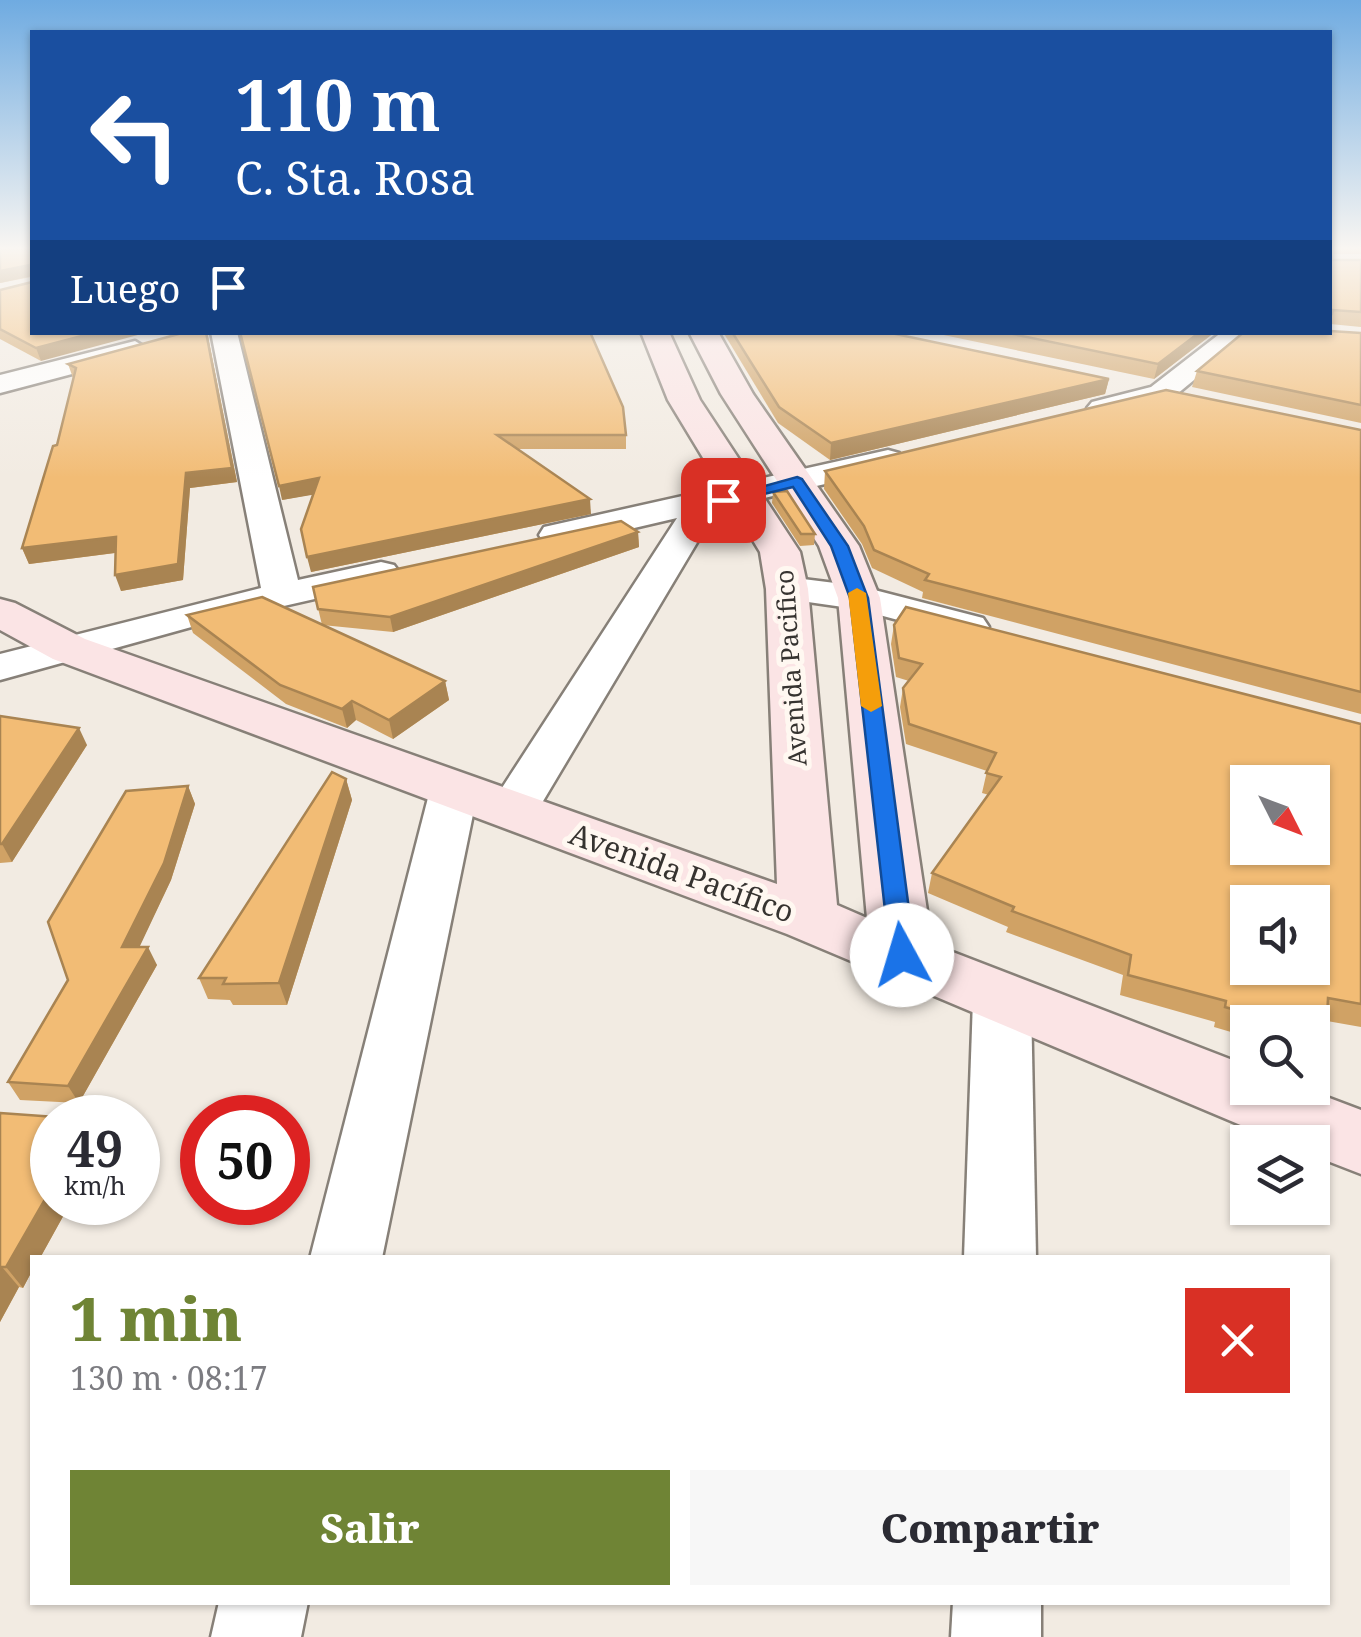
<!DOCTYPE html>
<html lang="es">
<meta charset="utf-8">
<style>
:root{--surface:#fff;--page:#f7f7f7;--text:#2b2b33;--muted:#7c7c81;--accent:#6f8435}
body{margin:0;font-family:"Noto Serif",serif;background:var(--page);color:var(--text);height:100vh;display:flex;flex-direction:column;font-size:38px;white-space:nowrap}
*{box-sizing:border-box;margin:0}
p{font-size:32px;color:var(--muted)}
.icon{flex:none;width:55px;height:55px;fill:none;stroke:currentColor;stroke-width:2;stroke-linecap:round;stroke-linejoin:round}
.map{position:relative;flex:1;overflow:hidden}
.details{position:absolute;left:30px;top:1255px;width:1300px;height:350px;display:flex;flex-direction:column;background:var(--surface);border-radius:0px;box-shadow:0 2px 8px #0004}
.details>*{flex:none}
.hud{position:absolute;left:30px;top:30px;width:1302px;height:305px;border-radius:0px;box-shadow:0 2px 8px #0004;background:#1a4fa0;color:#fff;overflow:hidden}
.needle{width:65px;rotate:132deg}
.fabs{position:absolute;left:1230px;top:765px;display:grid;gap:20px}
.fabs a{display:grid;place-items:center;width:100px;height:100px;border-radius:0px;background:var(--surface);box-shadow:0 2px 8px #0004;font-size:50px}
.speed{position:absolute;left:30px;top:1095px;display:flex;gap:20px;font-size:50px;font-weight:700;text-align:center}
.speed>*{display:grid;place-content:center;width:130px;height:130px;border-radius:50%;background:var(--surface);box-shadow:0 2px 8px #0004;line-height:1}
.speed small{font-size:25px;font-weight:400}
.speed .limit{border:15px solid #d22;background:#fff;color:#111}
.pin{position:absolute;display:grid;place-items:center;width:85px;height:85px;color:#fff;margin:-42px;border-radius:20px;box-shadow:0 5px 15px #0006}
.me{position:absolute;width:110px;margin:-55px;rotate:354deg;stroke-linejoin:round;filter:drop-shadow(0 0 8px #0008)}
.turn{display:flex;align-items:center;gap:35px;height:210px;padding:0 40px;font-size:45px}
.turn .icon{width:130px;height:130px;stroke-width:2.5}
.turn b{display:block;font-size:70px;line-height:85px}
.then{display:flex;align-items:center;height:95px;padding:0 40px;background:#0003;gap:20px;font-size:38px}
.round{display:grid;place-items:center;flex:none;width:105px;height:105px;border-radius:0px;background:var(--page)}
.overview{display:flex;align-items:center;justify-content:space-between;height:170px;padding:0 40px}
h1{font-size:60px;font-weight:800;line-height:75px;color:var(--accent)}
.primary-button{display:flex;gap:20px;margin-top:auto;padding:20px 40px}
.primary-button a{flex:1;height:115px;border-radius:0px;background:var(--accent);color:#fff;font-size:40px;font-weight:800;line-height:115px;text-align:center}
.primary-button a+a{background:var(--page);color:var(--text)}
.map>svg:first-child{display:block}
</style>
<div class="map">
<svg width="1361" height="1637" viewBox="0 0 1361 1637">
<rect width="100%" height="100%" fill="#f2ebe2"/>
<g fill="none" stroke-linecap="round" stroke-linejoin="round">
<defs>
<g id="street">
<path d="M211,332H237L298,580L381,562L394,565L400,573L394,581L195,626L0,680V654L261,588Z"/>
<path d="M1222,332H1252L1171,399L1102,417L1092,414L1087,408L1092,402L1151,387Z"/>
<path d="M135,341L148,349L144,355L0,393V375Z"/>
<path d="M888,450L899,453L904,460L899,467L717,509L530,823L512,827L494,823L487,811L677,518L557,546L544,543L539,535L544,527Z"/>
<path d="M787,577L859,586L983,618L989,627L983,636L969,639L857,609L773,597L768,589L773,581Z"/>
<path d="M454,774L471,779L478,790L382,1258H310L430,790L437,779Z"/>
<path d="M1002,977L1023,984L1031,1000L1036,1258H964L973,1000L981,984Z"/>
<path d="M219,1602H308L301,1637H211Z"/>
<path d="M953,1602H1041V1637H951Z"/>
</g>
<path id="secondary" d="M641,332H669L700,400L800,552L808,589L837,905L867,918L838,598L819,546L721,394L689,332H718L753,394L859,546L880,598L932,944L1248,1066V1088H1303L1361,1110V1174L1312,1155V1142H1281L787,934L53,659L0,630V599L15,603L85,639L777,884L766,589L760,552L668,400Z"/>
</defs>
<use href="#street" stroke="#878078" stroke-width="5"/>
<use href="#secondary" stroke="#878078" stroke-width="5"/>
<use href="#street" fill="#fff" fill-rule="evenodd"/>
<use href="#secondary" fill="#fbe4e5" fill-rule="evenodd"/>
</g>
<g fill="#d0a265">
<path d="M32,249L41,361L0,339V290L32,282L31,277L0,283Z"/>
<path d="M1330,249H1361V254H1332V260H1361V327L1330,324Z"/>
<path d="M207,332L237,482L190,488L183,580L121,591L115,553L29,564L22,548L57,445L73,378L68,364Z"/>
<path d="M590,332L626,435V449H517L591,514L311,572L314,494L282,500Z"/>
<path d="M723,332H886L1109,379L1105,394L830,460L778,423Z"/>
<path d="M929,332H1215L1154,379Z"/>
<path d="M1361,333V423L1192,387L1197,371Z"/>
<path d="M1361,430V714L922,598L923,592L872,568L862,544L824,489L825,471Z"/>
<path d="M773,492L815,534L814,545L800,546L772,503Z"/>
<path d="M638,532L639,547L393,632L322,625L445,681L449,700L393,739L356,720L347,728L286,704L193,633L187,615L322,625L313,587Z"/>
<path d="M894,625L1361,724V1027L1327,1021L1326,1037L1313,1058L1312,1022H1248V1037L1214,1027L1215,1022L1120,995L1123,975L1006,932L1008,927L928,893L932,873L989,795L982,793L987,771L906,744L900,707L903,688L909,681L896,677L891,644Z"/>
<path d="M0,716L87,745L12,862L0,863Z"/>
<path d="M346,779L352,800L287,1005H233L230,1000L208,999L199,978Z"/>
<path d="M188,786L195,804L171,880L139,947L157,965L79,1103L20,1100L8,1082Z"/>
<path d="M0,1113L71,1202L40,1258H32V1271L23,1288L19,1287L0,1322Z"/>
</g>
<g fill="#a98452">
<path d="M30,265L32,276L0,283V271Z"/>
<path d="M97,332H149L41,361L36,348Z"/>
<path d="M207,332L237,482L190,488L183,580L121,591L115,575Z"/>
<path d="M1200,332H1215L1154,379L1158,364Z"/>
<path d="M1109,379L1105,394L830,460L831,443Z"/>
<path d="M319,478L323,493L282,500L279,486Z"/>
<path d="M590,499L591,514L311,572L307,557Z"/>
<path d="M638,532L639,547L393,632L390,617Z"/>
<path d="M116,537L122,552L29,564L22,548Z"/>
<path d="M445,681L449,700L393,739L389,720Z"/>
<path d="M352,701L356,720L347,728L342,709Z"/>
<path d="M79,728L87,745L12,862L2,844Z"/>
<path d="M346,779L352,800L287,1005L279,983Z"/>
<path d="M188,786L195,804L171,880L131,965L122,947Z"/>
<path d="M148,947L157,965L79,1103L68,1086Z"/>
<path d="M52,1187V1202H71L40,1258H32V1271L23,1288L6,1267Z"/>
<path d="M2,1267L19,1287L0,1322V1270Z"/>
</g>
<g fill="#f2bc75" stroke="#a98452" stroke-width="2.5" fill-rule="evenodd">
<path d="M0,249H32V332H97L36,348L0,329V290L32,282L30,265L0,271Z"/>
<path d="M1330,249H1332V260H1361V312L1333,310L1332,314H1330Z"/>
<path d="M1330,331L1361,333V405L1197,371L1244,332H1330Z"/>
<path d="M186,332H206L232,468L186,473L178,564L115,575L116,537L22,548L53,446L57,445L76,368L68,364Z"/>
<path d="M240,332H590L623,407L626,435H497L590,499L307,557L301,529L319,478L279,486Z"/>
<path d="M732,332H886L1109,379L831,443L779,407Z"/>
<path d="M1003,332H1200L1158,364Z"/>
<path d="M1166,390L1361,430V692L925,580L929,574L874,550L864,526L825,471Z"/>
<path d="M787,491L815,534H801L773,492Z"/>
<path d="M621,521L638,532L390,617L318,609L313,587Z"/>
<path d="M262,597L445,681L389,720L352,701L342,709L280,685L187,615Z"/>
<path d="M906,607L1361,724V1004L1328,998L1326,1037L1312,1033V1022H1277L1225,1007L1226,1001L1128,975L1131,955L1012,911L1014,907L932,873L1001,777L986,773L996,753L909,724L903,688L922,664L899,658L894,625ZM1248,782H1312V848H1248ZM1248,902H1312V968H1248Z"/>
<path d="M0,716L79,728L2,844H0Z"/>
<path d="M332,772L346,779L279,983L223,984L226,978H199Z"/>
<path d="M188,786L164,863L122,947H148L68,1086L8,1082L68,980L48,922L126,791Z"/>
<path d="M0,1113L70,1118H52V1187L6,1267H2L0,1270Z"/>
</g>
<linearGradient id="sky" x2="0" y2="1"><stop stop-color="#6fabe1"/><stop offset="0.52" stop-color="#f9f6f2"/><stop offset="1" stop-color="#f9f6f2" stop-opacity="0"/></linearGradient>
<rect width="1361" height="478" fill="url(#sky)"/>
<path fill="#1a73e8" stroke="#114b97" stroke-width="2.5" d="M797,477L802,479L848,546L868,598L915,955L912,962H893L890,955L850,598L831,546L793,487L723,504L715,500Z"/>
<path fill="#f59e0b" d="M857,588L866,593L882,706L871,712L861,706L848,593Z"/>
<g text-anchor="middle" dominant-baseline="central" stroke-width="10" stroke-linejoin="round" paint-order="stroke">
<g font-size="25" fill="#363330" stroke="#fff8f1">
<text transform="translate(790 668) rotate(-94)">Avenida Pacifico</text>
</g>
<g font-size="30" fill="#363330" stroke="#fff8f1">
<text transform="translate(682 872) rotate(20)">Avenida Pacífico</text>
</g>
</g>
</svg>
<div class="fabs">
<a><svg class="needle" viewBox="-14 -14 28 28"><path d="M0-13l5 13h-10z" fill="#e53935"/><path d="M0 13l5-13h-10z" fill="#7c7c81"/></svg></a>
<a><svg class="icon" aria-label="sound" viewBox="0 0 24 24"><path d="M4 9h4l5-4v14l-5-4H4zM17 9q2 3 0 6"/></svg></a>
<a><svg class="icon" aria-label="search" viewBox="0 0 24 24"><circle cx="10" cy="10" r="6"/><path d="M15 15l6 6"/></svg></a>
<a><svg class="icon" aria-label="layers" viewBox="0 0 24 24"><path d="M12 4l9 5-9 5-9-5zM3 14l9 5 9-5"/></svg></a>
</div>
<div class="speed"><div>49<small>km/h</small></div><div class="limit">50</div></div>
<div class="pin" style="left:723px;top:500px;background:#d93025"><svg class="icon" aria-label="arrive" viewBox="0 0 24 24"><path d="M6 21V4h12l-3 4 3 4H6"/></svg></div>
<svg class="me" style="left:902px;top:955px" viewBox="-20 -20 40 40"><circle r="19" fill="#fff"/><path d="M0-13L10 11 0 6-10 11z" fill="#1a73e8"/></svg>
<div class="hud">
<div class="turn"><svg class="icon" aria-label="left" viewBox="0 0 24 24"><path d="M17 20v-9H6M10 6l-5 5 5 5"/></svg><div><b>110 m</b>C. Sta. Rosa</div></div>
<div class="then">Luego<svg class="icon" aria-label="arrive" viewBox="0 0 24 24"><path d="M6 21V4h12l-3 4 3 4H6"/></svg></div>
</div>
<section class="details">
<div class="overview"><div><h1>1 min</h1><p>130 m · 08:17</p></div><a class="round" style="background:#d93025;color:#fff"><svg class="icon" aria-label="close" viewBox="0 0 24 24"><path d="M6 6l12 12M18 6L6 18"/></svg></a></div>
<div class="primary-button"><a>Salir</a><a>Compartir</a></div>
</section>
</div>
